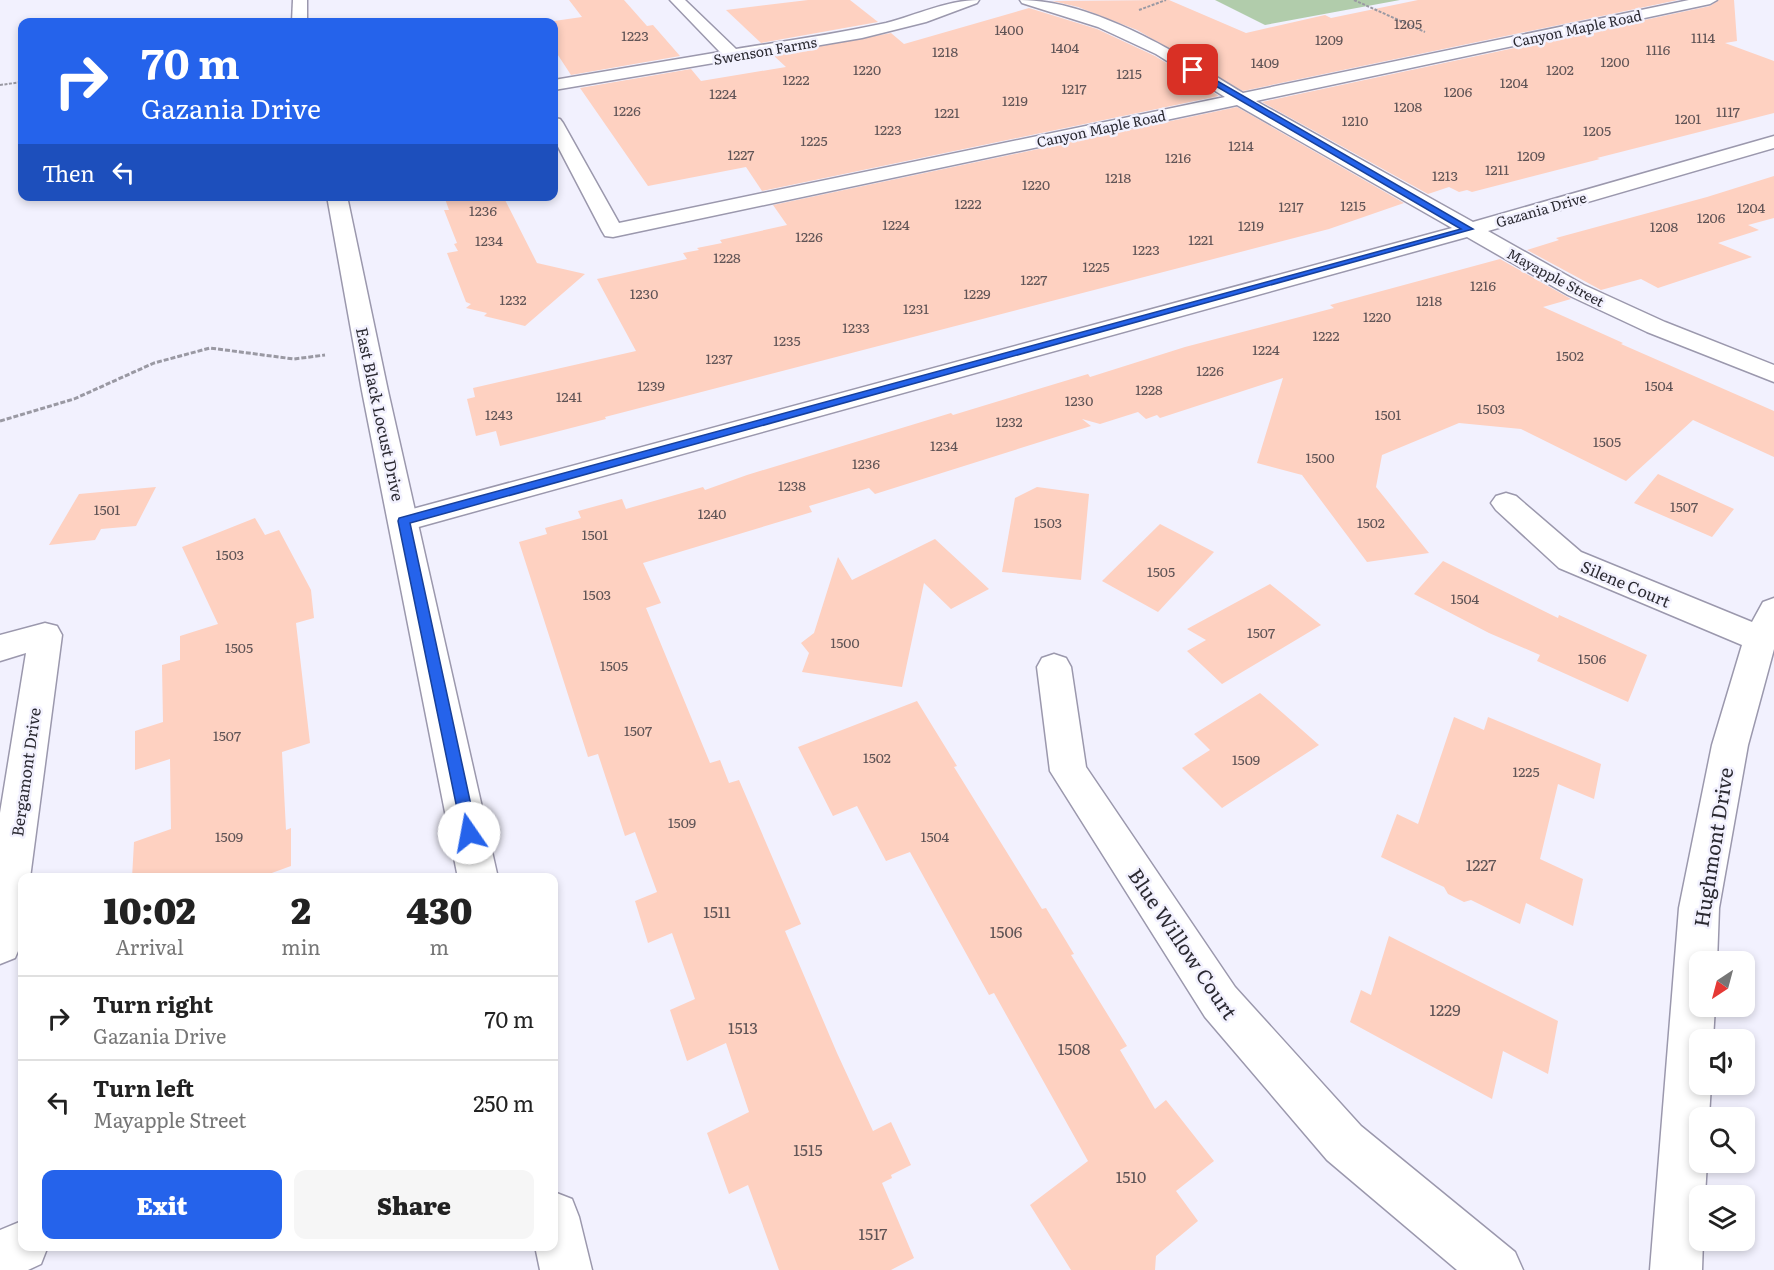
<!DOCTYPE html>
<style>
:root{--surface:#fff;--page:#f6f6f6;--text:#222;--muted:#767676;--line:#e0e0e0;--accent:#2563eb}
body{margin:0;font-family:Literata,serif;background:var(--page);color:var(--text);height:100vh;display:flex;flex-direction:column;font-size:22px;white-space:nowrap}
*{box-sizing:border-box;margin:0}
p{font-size:20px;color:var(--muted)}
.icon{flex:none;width:33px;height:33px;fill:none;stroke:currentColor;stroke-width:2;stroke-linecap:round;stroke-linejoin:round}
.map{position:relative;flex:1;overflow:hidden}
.panel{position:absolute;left:18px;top:873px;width:540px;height:378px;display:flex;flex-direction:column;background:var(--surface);border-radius:12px;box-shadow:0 3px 9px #0003}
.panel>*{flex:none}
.hud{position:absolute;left:18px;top:18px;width:540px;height:183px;border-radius:12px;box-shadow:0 3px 9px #0003;background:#2563eb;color:#fff;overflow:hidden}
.needle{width:39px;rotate:216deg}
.buttons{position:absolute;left:1689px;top:951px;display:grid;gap:12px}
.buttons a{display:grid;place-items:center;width:66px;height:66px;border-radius:12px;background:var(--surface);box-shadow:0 3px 9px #0003;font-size:30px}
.pin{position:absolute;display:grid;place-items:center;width:51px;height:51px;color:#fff;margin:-26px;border-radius:12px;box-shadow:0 3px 9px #0006}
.me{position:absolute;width:66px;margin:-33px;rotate:348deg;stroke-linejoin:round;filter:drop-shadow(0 0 4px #0008)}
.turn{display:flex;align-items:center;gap:21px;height:126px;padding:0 24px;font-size:27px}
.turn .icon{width:78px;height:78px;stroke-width:2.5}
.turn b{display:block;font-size:42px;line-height:51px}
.then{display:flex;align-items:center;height:57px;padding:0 24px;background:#0003;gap:12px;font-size:22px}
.eta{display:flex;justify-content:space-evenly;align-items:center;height:102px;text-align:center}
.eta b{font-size:36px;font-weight:800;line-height:42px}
.primary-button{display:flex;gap:12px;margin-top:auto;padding:12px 24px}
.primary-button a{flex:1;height:69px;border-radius:12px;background:var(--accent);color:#fff;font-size:24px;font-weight:800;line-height:69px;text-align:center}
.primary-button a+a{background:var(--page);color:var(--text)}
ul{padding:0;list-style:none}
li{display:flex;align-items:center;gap:18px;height:84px;padding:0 24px;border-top:2px solid var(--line)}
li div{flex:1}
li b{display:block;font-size:22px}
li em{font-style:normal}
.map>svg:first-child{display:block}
</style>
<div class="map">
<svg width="1774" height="1270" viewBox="0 0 1774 1270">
<rect width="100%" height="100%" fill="#f2f1fe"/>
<path fill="#b1ccab" d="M1215,0H1400L1265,25Z"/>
<g fill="#fed1c1">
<path d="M569,0H624L647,26L653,25L680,56L571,75L554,49V21L582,17Z"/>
<path d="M808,0H850L878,22L761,43L726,10Z"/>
<path d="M1169,0L1246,33L1325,15L1331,18L1418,0H1678L1243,91L1137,30L1078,7L1052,1Z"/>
<path d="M1719,0H1734L1737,41L1725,43L1774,61V113L1597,158L1600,159L1472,192L1467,190L1459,192L1449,187L1428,194L1262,102L1710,6Z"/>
<path d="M1029,8L1097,29L1155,56L1219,96L762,191L746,167L648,186L580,88L691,69L701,81L786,67L773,55L891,33L904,44Z"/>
<path d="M1237,107L1404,203L1329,229L605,417L606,419L540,436L500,446L496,431L476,436L467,399L475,397L473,388L636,351L597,279L687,259L683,253L699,250L697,248L722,243L720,240L787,225L773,205Z"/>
<path d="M1774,176V218L1748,225L1759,230L1718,243L1752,257L1658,288L1641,279L1601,290L1527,250L1559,240L1556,238L1707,197Z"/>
<path d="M444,196H503L537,263L585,274L525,326L484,316L487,313L466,308L471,304L466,302L447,253L458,251L454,244L457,243L444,210H449Z"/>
<path d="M1500,259L1571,299L1543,307L1623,343L1621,344L1774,411V457L1693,420L1626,481L1521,429L1459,423L1382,455L1376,487L1429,553L1367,562L1302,475L1257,463L1283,378L1160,418L1157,415L1146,419L1138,412L1100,424L1082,419L1091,426L875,494L869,488L809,506L812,512L643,563L661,603L646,608L710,763L720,760L729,783L739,780L801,924L785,931L837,1053L873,1131L891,1122L911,1165L891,1175L892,1178L882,1183L914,1258L891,1270H779L748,1185L729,1194L707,1133L749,1112L726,1043L687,1061L670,1010L695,999L672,933L648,943L635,901L657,892L635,832L625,836L598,754L588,757L519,542L547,534L545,528L581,518L578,511L622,499L626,509L703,487L705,490L747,475L951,413L953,415L1088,374L1090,377L1185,347L1334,308L1330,305Z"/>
<path d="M1658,474L1699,493L1734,509L1712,537L1634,503Z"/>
<path d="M156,487L136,526L101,529L95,540L49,545L79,494Z"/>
<path d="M1037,487L1089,494L1081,580L1002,572L1015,498Z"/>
<path d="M255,518L265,535L279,530L311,590L314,618L296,623L310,743L282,752L286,830L291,828V866L258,878H132L134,842L171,829L170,759L135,770V731L163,722L162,665L180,660V636L218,624L182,547Z"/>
<path d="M1160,524L1214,552L1158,612L1102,581Z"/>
<path d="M935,539L989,589L951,609L924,583L902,687L802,672L809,653L801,643L814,633L838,557L852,580Z"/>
<path d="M1443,561L1558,618L1559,615L1647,655L1628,702L1537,661L1540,655L1489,633L1414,594Z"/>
<path d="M1270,584L1321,625L1222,684L1187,651L1206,640L1187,629Z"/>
<path d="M1260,693L1319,745L1222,808L1182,768L1210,750L1194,734Z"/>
<path d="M917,701L957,766L954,767L1042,909L1046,908L1074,954L1071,955L1127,1046L1120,1050L1155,1109L1166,1100L1214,1161L1176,1191L1198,1221L1156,1256L1155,1270H1071L1030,1205L1088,1161L994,993L989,995L910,852L886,861L857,806L833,816L798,747Z"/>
<path d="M1454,717L1484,730L1488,717L1601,764L1594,799L1558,784L1540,859L1583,879L1573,926L1526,903L1520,924L1471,900L1464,902L1448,894L1444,887L1381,857L1397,814L1418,824Z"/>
<path d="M1389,936L1558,1021L1548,1074L1503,1051L1492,1099L1350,1022L1361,990L1371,995Z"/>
</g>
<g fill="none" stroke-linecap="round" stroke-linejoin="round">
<defs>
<g id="minor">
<path d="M670,0H685L736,49C786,41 836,34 886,23C917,15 947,0 979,0L977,3L926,22L862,38L554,90V80L720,52Z"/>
<path d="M1020,0C1094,0 1181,55 1243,93L1689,0H1717L1710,4L1256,101L1473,222L1774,136V148L1488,231L1584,285L1665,322L1774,365V382L1647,332L1568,295L1467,237L404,531L394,528L389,521L394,514L1452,228L1237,105L613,237L605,236L602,231L554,139V118L560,119L563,123L619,223L1225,97L1156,54L1098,27L1022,3Z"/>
<path d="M1506,493L1516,496L1581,552L1752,622L1763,602L1774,598V649L1748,745L1719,908L1717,962H1700V1006H1715L1713,1040H1700V1084H1711L1709,1118H1700V1162H1707L1705,1196H1700V1240H1703L1702,1270H1650L1679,908L1712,745L1742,645L1559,568L1496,510L1491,503L1496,496Z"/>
<path d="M45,623L57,626L62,635L30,878H22V932L21,944L15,958L0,964V813L26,653L0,661V635Z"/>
<path d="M1054,654L1066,658L1071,667L1086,767L1235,987L1361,1126L1515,1252L1523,1270H1457L1327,1160L1205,1017L1050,771L1037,667L1042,658Z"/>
<path d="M22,1221V1246H48L41,1264L28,1270H0V1230Z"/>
</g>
<g id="tertiary">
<path d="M293,0H307V22H292Z"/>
<path d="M327,196H347L388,391L498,878H458L362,391Z"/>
<path d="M554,1192L572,1199L579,1217L592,1270H540L535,1246H554Z"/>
</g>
</defs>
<use href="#minor" stroke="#9b98ad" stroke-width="3"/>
<use href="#tertiary" stroke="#9b98ad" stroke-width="3"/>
<g stroke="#9a99a3" stroke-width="2" stroke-dasharray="3 1.5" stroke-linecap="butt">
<path d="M1354,0L1425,32"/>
<path d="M1139,10L1166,0"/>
<path d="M0,85L22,82"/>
</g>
<path stroke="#9a99a3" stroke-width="3" stroke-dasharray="5 2" stroke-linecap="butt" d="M0,421L74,399L154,363L210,348L294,359L325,355"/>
<use href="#minor" fill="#fff" fill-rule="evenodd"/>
<use href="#tertiary" fill="#fff" fill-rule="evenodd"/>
</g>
<path fill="#2563eb" stroke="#184099" stroke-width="1.5" d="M1190,68H1195L1473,229L410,523L477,833L475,838L469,840L463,838L398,521L399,518L1461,229L1190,71Z"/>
<g text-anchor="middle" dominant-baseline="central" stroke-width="5" stroke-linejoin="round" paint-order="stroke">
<g font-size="14" fill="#605456">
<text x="1408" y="23">1205</text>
<text x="1009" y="29">1400</text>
<text x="635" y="35">1223</text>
<text x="1703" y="37">1114</text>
<text x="1329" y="39">1209</text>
<text x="1065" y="47">1404</text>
<text x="1658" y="49">1116</text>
<text x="945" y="51">1218</text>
<text x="1615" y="61">1200</text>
<text x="1265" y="62">1409</text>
<text x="867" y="69">1220</text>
<text x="1560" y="69">1202</text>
<text x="1129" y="73">1215</text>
<text x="796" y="79">1222</text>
<text x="1514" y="82">1204</text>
<text x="1074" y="88">1217</text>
<text x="1458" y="91">1206</text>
<text x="723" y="93">1224</text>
<text x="1015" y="100">1219</text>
<text x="1408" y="106">1208</text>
<text x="627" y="110">1226</text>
<text x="1728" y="111">1117</text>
<text x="947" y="112">1221</text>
<text x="1688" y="118">1201</text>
<text x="1355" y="120">1210</text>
<text x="888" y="129">1223</text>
<text x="1597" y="130">1205</text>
<text x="814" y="140">1225</text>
<text x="1241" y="145">1214</text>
<text x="741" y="154">1227</text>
<text x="1531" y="155">1209</text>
<text x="1178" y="157">1216</text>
<text x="1497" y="169">1211</text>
<text x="1445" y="175">1213</text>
<text x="1118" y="177">1218</text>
<text x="1036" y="184">1220</text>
<text x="968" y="203">1222</text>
<text x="1353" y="205">1215</text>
<text x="1291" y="206">1217</text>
<text x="1751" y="207">1204</text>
<text x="483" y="210">1236</text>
<text x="1711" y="217">1206</text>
<text x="896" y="224">1224</text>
<text x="1251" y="225">1219</text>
<text x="1664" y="226">1208</text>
<text x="809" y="236">1226</text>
<text x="1201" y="239">1221</text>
<text x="489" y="240">1234</text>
<text x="1146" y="249">1223</text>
<text x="727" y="257">1228</text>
<text x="1096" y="266">1225</text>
<text x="1034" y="279">1227</text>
<text x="1483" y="285">1216</text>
<text x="644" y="293">1230</text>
<text x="977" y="293">1229</text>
<text x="513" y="299">1232</text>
<text x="1429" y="300">1218</text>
<text x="916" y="308">1231</text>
<text x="1377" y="316">1220</text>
<text x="856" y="327">1233</text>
<text x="1326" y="335">1222</text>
<text x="787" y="340">1235</text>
<text x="1266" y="349">1224</text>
<text x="1570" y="355">1502</text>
<text x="719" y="358">1237</text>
<text x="1210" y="370">1226</text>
<text x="651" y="385">1239</text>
<text x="1659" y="385">1504</text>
<text x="1149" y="389">1228</text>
<text x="569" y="396">1241</text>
<text x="1079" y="400">1230</text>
<text x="1491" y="408">1503</text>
<text x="499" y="414">1243</text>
<text x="1388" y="414">1501</text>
<text x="1009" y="421">1232</text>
<text x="1607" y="441">1505</text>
<text x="944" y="445">1234</text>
<text x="1320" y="457">1500</text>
<text x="866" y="463">1236</text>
<text x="792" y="485">1238</text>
<text x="1684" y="506">1507</text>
<text x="107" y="509">1501</text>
<text x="712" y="513">1240</text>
<text x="1048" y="522">1503</text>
<text x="1371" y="522">1502</text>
<text x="595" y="534">1501</text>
<text x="230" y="554">1503</text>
<text x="1161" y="571">1505</text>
<text x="597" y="594">1503</text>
<text x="1465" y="598">1504</text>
<text x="1261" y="632">1507</text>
<text x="845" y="642">1500</text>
<text x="239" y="647">1505</text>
<text x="1592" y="658">1506</text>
<text x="614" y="665">1505</text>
<text x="638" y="730">1507</text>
<text x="227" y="735">1507</text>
<text x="877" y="757">1502</text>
<text x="1246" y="759">1509</text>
<text x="1526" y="771">1225</text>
<text x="682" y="822">1509</text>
<text x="229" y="836">1509</text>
<text x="935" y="836">1504</text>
</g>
<g font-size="14" fill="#2b2a32" stroke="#f2f1fe">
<text transform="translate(1577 28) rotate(-12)">Canyon Maple Road</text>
<text transform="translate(765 50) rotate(-10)">Swenson Farms</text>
<text transform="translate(1101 128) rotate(-12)">Canyon Maple Road</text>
<text transform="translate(1541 209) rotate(-16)">Gazania Drive</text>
<text transform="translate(1556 277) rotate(28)">Mayapple Street</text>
</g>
<g font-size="16" fill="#2b2a32" stroke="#f2f1fe">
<text transform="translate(381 414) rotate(78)">East Black Locust Drive</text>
<text transform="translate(1626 583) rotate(23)">Silene Court</text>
<text transform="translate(25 772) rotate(-82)">Bergamont Drive</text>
</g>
<g font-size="16" fill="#605456">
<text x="1481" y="864">1227</text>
<text x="717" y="911">1511</text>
<text x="1006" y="931">1506</text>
<text x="1445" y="1009">1229</text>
<text x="743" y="1027">1513</text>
<text x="1074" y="1048">1508</text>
<text x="808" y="1149">1515</text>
<text x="1131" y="1176">1510</text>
<text x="873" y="1233">1517</text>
</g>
<g font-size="20" fill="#2b2a32" stroke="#f2f1fe">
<text transform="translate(1712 847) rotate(-81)">Hughmont Drive</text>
<text transform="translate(1184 943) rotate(56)">Blue Willow Court</text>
</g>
</g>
</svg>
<div class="buttons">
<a><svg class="needle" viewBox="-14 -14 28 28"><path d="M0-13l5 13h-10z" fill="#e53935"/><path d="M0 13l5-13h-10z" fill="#767676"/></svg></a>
<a><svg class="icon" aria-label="sound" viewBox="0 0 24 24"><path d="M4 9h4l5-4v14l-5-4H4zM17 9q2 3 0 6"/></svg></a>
<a><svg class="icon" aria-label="search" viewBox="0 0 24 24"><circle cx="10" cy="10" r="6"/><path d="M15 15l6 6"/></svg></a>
<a><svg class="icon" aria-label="layers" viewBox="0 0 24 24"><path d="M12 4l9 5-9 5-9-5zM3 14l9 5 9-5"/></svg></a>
</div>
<div class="pin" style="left:1193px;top:70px;background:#d93025"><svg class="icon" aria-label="arrive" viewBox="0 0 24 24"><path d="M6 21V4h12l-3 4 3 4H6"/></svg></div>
<svg class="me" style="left:469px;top:833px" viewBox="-20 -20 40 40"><circle r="19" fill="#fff"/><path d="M0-13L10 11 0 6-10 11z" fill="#2563eb"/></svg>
<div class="hud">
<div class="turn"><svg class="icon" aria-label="right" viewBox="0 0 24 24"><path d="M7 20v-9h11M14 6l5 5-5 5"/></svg><div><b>70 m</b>Gazania Drive</div></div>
<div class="then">Then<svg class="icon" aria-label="left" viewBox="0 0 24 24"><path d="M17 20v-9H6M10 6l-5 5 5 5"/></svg></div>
</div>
<section class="panel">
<div class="eta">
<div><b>10:02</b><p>Arrival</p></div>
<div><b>2</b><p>min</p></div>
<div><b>430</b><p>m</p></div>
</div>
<ul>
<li><svg class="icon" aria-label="right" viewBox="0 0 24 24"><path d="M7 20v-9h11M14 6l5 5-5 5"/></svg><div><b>Turn right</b><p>Gazania Drive</p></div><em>70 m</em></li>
<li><svg class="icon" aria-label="left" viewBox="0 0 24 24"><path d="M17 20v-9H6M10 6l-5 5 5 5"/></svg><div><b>Turn left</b><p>Mayapple Street</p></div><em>250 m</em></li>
</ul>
<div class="primary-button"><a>Exit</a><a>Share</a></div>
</section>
</div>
